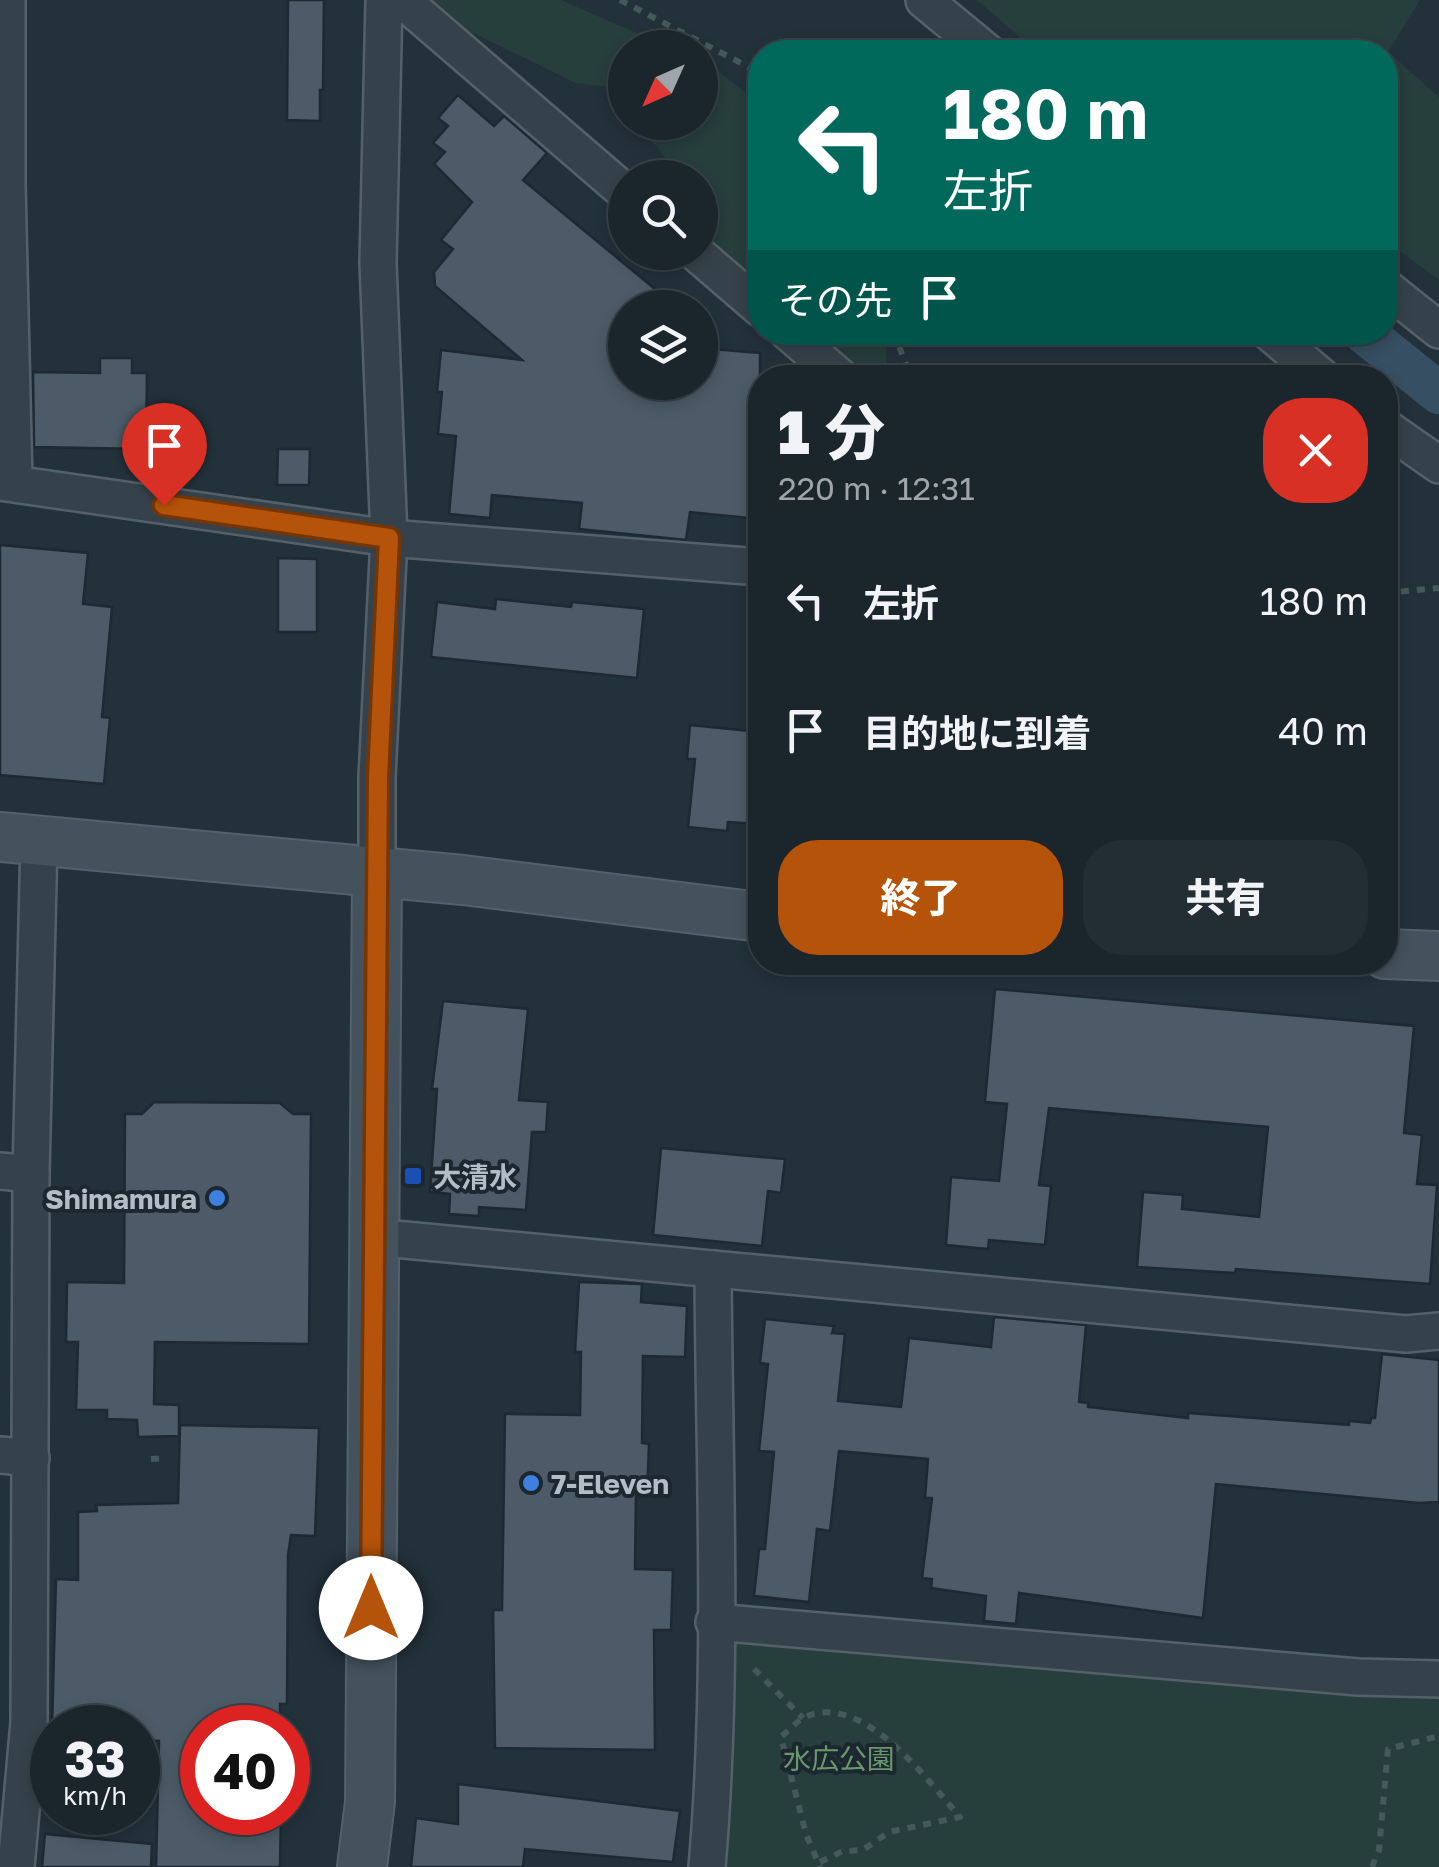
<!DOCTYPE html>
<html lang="ja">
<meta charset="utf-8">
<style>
:root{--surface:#1a252c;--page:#232d34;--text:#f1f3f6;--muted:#9fa5a9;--line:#384248;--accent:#b45309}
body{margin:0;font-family:"Golos Text","Noto Sans JP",sans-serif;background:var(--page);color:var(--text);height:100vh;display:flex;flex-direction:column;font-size:38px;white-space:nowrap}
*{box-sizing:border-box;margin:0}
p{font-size:32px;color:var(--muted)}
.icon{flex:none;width:55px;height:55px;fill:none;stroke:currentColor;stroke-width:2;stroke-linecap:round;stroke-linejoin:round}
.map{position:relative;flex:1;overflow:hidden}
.side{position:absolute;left:748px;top:365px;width:650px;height:610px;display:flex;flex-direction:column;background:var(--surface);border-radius:40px;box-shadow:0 5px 15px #0003,0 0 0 2px var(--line)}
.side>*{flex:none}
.hud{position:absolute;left:748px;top:40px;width:650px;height:305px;border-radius:40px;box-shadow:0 5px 15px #0003,0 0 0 2px var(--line);background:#00695c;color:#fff;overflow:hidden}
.needle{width:65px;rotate:225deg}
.fabs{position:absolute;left:608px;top:30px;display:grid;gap:20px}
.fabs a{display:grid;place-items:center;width:110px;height:110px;border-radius:50%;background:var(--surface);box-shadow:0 5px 15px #0003,0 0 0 2px var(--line);font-size:50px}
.speed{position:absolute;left:30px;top:1705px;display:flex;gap:20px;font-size:50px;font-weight:700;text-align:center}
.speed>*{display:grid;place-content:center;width:130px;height:130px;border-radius:50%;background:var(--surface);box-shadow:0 5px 15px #0003,0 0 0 2px var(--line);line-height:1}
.speed small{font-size:25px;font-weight:400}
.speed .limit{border:15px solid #d22;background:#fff;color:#111}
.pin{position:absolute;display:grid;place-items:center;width:85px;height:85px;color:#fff;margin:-102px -42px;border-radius:50% 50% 50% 0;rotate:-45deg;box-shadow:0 0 10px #0007}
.pin .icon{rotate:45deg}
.me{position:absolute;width:110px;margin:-55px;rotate:0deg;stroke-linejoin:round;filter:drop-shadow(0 0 8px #0008)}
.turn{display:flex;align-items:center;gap:35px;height:210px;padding:0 30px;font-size:45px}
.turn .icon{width:130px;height:130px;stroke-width:2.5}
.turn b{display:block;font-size:70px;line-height:85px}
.then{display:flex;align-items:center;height:95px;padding:0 30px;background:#0003;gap:20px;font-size:38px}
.round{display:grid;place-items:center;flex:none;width:105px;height:105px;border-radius:40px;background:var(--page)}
.overview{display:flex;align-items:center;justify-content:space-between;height:170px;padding:0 30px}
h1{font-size:60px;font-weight:800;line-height:75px}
.primary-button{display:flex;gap:20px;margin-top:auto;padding:20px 30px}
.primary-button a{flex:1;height:115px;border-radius:40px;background:var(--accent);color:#fff;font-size:40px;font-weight:800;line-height:115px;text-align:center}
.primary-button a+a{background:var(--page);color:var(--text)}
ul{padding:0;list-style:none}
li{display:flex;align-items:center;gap:30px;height:130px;padding:0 30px}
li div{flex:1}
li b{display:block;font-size:38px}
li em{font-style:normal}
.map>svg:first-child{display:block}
</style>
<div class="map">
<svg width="1439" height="1867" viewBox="0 0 1439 1867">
<rect width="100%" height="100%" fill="#23313b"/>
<g fill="#263e3c">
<path d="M429,0H561L669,47L625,48V105L611,87L575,83L465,29Z"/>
<path d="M977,0H1420L1388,52L1439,97V280L1385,240V52H1037Z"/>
<path d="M700,61L713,67L760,104V291L700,240V178L673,177L666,159L638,123L700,122Z"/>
<path d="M808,333H885L887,366L861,377Z"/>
<path d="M739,1638L1439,1698V1867H721L728,1646Z"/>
</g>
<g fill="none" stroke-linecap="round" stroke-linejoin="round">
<path stroke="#364f62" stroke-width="42" d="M1363,332L1439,393"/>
</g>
<g fill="#4c5b67" stroke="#1e2932" stroke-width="2.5">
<path d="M288,0H324L323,90H320V121L287,120Z"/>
<path d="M458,95L494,126L504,116L547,153L523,180L678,308H625V382H700V348L760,353V412L749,518L690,512L686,540L579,529L582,503L492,495L490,518L449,514L456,436L438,434L442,392H437L441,350L522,360L435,286L434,272L453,249L441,240L472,202L434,164L445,152L433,143L448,126L438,118Z"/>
<path d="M100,358H132V373H147L146,449L34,447L33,372L100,373Z"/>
<path d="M278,449H310L309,485H277Z"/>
<path d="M0,545L88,553L83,604L112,607L102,717L110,718L104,784L0,775Z"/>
<path d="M278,558L317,559V632H278Z"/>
<path d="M496,599L571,607L572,602L644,609L637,678L431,657L437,602L495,609Z"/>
<path d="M690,725L760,732V824L728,822L727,831L688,827L695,759H687Z"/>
<path d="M995,989L1414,1026L1404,1133L1422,1135L1417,1184L1437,1185L1430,1284L1236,1269L1235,1273L1137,1267L1143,1192L1183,1195L1182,1209L1259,1217L1268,1127L1049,1108L1039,1185L1051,1186L1045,1245L989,1240L988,1249L946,1245L951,1177L999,1181L1007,1104L985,1102Z"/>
<path d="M443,1001L528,1009L519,1100L548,1102L546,1132H532L526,1210L479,1207V1216L449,1214L450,1194L430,1192L437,1089H432Z"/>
<path d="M154,1102L280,1103L293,1114H311L309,1344L155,1342L154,1404L179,1405V1436L138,1437L137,1420L107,1419V1410H76L78,1342H66L67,1282L124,1283L125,1114H142Z"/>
<path d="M661,1148L785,1159L781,1193L768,1191L762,1246L653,1235Z"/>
<path d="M579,1282L642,1284L641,1302L687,1306L685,1357L643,1356L642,1443L649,1444L647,1494H636L635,1569L673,1570L671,1630H654L655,1750L495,1748L493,1610H502L505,1414L580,1415L581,1352H575Z"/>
<path d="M994,1317L1086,1325L1079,1402L1088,1403V1407L1188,1418V1413L1349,1425V1421L1370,1423L1371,1418H1375L1382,1354L1439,1360V1502L1419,1503L1216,1484L1203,1618L1019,1593L1016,1624L984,1621L986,1596L931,1588L932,1579L922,1578L932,1498H925L928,1459L839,1451L830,1531L817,1529L809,1602L754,1596L759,1549H765L774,1452L759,1451L768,1364L760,1363L765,1319L834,1326L832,1333L845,1334L838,1401L901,1407L909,1338L991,1347Z"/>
<path d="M180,1425L319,1428L315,1536L291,1535L288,1555L287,1704H280V1728H202V1812H281L280,1867H156L159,1741L138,1740V1728H52L56,1579L78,1580V1512L97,1511L96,1505L178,1503Z"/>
<path d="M458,1784L680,1811L673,1862L525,1849L523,1867H411L416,1818L458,1824Z"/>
<path d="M45,1834L152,1844L151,1867H42Z"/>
</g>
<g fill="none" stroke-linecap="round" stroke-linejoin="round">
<defs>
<g id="street">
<path d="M7,0V183L14,483"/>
<path d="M402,0L625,192"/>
<path d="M924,0L987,52"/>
<path d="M695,252L760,308"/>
<path d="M1385,287L1439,330"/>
<path d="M788,332L841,378"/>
<path d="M1269,332L1323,378"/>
<path d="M1385,427L1439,465"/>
<path d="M0,482L389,538L760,567"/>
<path d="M377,874V777L389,538L378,263L384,0"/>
<path d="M0,1171L31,1174"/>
<path d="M373,1237L1406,1334L1439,1331"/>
<path d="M0,1455L31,1458"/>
<path d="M714,1622L1358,1677L1439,1679"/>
<path d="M16,1867L29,1722L31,1174L39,840"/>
<path d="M707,1867C724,1669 714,1467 713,1269"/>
</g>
<g id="secondary">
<path d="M0,837L463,880L760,917"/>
<path d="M1385,954L1439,956"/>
<path d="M362,1867L370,1802L377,874"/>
</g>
</defs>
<use href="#street" stroke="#556069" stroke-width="40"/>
<use href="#secondary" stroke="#556069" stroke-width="52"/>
<g stroke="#445a5a" stroke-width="6" stroke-dasharray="8 8" stroke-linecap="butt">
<path d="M620,0L760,73"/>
<path d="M894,332L905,363L920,378"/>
<path d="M1385,593L1439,588"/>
<path d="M151,1459L166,1458"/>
<path d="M754,1669L803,1718"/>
<path d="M820,1862L843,1851L863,1850L889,1832L960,1817C927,1780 863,1691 805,1717C797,1721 789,1730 781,1737L806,1834L820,1867"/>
<path d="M1372,1867L1379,1850L1388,1749L1439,1736"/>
</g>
<use href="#street" stroke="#36424b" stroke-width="35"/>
<use href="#secondary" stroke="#44525e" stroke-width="48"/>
</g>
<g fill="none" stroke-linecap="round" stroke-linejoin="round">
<defs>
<path id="route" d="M164,505L389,538L378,778L371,1608"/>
</defs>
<use href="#route" stroke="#753606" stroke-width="25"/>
<use href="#route" stroke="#b45309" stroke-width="18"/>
</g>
<rect fill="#1a4fb4" stroke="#1c2730" stroke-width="4" x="403" y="1166" width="20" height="20" rx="5"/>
<g fill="#3f7fe0" stroke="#1c2730" stroke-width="4">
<circle cx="217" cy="1198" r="10"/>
<circle cx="531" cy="1483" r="10"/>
</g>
<g text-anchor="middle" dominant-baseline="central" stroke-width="8" stroke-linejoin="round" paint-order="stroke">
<g font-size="28" font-weight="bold" fill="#b2bdc7" stroke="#1c2730" text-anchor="start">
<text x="433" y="1176">大清水</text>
<text x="197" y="1198" text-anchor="end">Shimamura</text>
<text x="551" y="1483">7-Eleven</text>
</g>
<g font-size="28" fill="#69986d" stroke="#1c2730">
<text x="839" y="1758">水広公園</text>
</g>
</g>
</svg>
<div class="fabs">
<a><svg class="needle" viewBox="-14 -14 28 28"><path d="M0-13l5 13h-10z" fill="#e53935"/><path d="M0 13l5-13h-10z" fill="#9fa5a9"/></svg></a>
<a><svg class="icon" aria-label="search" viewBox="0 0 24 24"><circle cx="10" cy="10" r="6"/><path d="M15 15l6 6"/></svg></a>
<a><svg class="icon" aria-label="layers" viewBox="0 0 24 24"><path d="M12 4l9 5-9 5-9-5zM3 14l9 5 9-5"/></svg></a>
</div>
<div class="speed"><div>33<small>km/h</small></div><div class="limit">40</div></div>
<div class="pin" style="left:164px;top:505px;background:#d93025"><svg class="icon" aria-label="arrive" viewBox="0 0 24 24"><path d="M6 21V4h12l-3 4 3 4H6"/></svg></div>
<svg class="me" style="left:371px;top:1608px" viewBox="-20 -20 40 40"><circle r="19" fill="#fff"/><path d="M0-13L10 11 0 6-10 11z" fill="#b45309"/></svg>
<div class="hud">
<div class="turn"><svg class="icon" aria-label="left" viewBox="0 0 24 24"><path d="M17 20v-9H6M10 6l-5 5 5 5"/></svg><div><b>180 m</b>左折</div></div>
<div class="then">その先<svg class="icon" aria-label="arrive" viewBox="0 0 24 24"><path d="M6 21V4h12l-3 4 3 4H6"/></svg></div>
</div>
<section class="side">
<div class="overview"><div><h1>1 分</h1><p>220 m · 12:31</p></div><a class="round" style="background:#d93025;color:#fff"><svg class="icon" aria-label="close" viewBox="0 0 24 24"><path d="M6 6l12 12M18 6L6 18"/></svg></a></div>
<ul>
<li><svg class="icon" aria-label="left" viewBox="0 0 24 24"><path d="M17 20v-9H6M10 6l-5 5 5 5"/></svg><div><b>左折</b></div><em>180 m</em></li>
<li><svg class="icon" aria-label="arrive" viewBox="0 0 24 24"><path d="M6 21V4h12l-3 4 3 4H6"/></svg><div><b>目的地に到着</b></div><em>40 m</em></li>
</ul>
<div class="primary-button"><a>終了</a><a>共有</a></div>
</section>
</div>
